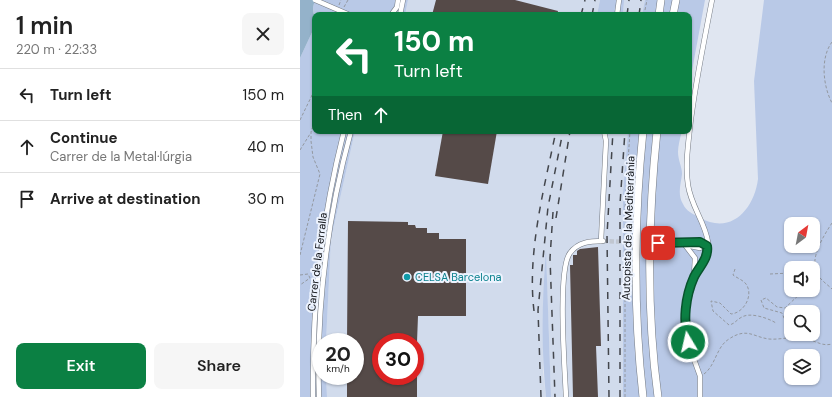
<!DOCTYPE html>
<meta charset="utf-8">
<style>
:root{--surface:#fff;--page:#f6f6f6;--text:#222;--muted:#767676;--line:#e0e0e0;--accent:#0b8043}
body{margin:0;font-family:"DM Sans",sans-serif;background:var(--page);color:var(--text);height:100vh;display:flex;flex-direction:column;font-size:15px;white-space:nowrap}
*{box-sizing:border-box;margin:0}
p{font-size:13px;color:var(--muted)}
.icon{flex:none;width:22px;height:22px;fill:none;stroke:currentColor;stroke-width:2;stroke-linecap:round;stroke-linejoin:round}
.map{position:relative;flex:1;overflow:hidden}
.side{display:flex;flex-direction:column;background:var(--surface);width:300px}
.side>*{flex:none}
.top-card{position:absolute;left:12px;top:12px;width:380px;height:122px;border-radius:8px;box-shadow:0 1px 3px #0004;background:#0b8043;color:#fff;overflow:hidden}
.needle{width:26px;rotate:32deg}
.controls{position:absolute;left:484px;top:217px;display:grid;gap:8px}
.controls a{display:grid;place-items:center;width:36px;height:36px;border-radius:8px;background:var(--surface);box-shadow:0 1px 3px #0004;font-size:20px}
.speed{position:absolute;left:12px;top:333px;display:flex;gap:8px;font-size:20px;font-weight:700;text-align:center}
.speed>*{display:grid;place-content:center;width:52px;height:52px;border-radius:50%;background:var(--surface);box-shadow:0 1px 3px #0004;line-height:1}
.speed small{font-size:10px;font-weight:400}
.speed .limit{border:6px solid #d22;background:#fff;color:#111}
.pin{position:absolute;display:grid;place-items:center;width:34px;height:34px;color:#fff;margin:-17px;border-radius:8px;box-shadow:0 2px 6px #0006}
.me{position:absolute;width:44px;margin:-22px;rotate:351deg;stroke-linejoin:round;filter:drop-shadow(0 0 3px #0008)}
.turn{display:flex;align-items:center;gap:14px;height:84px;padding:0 16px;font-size:18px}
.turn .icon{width:52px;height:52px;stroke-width:2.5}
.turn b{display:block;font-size:28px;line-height:34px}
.then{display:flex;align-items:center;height:38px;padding:0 16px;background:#0003;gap:8px;font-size:15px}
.round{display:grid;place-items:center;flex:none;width:42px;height:42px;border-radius:8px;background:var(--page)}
.head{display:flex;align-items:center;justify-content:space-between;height:68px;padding:0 16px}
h1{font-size:24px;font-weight:600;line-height:30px}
.button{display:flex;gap:8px;margin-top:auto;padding:8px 16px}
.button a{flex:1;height:46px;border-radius:8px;background:var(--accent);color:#fff;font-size:16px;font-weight:600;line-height:46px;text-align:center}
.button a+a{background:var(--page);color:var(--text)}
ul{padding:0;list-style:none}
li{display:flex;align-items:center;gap:12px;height:52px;padding:0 16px;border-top:1px solid var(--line)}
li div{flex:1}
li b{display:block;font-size:15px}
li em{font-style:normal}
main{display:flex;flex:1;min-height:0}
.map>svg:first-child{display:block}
</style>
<main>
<section class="side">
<div class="head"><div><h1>1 min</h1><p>220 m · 22:33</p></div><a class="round"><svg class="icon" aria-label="close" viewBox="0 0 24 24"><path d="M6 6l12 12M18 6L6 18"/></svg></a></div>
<ul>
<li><svg class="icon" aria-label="left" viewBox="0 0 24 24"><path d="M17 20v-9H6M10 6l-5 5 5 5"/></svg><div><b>Turn left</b></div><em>150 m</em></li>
<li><svg class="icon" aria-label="ahead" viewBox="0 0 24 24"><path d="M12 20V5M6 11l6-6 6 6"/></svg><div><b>Continue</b><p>Carrer de la Metal·lúrgia</p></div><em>40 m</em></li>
<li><svg class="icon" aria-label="arrive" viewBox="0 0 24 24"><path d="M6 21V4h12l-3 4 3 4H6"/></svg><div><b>Arrive at destination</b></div><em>30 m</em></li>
</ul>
<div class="button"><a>Exit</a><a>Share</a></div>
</section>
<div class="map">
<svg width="532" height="397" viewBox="0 0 532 397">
<rect width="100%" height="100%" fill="#e0e6f1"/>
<g fill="#d1dbec" fill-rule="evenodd">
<path d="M108,0H300L297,15H105Z"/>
<path d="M324,0H345L342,15H323Z"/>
<path d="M55,131H328L323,193V397H251L246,255L244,280L243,372L246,397H27L26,376H55V342H26L31,239ZM81,342H115V376H81Z"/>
</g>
<g fill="#b9c9e7" fill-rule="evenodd">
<path d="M15,0H108L105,15H15V19L13,7Z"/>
<path d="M300,0H324L323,15H297Z"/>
<path d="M345,0H405L389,87V15H342Z"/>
<path d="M464,0H532V397H323V193L328,131H382C380,138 378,146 378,152C378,160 382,167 382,174C381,184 377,194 383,204C386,211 393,214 399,217C430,236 454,210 458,179L454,81ZM491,224H513V246H491ZM491,268H513V290H491ZM491,312H513V334H491ZM491,356H513V378H491Z"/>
<path d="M15,26V131H55L31,239L26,342H21V376H26L27,397H0V58Z"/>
<path d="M246,250L251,397H246C241,349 242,299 246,250Z"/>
</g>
<path fill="#94b2ca" d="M0,0H15L13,7L15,26L0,58Z"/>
<g fill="#554a48">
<path d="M136,0H215L258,11L257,15H132Z"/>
<path d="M143,131H197L188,184L135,176Z"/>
<path d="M48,221L108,222V225H115L116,228H127V233H139V239H166V316H118L117,342H81V376H117V397H47V376H55V342H47Z"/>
<path d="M298,247L301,346H296L298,397H273L270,265H273V255H277V251L280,249Z"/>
</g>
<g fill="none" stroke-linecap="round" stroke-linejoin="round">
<path stroke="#c0c6d0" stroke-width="4.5" stroke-dasharray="4.5 2" stroke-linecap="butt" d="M303,241L358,243"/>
<defs>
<g id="minor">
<path d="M91,15L97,7L98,0"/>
<path d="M100,15L103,0"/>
<path d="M317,15L319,0"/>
<path d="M301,241L306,141L304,131"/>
<path d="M358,243L400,242L407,246V255L394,278L386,310V333L391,351L400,376V397"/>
<path d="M385,245L400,248L408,242C405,222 391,206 388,185C385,166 388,146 390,127C395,84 404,42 412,0"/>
<path d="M385,245L395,258L394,276"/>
<path d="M13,397C12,304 21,222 44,131"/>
<path d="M19,397C16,306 27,219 51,131"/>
<path d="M266,397C265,371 257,270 270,253C278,242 290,241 303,241"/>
</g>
<g id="highway">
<path d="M359,15L361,0"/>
<path d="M373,15L376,0"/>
<path d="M343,131C334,220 333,308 343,397"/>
<path d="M357,131C348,219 346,309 358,397"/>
</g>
</defs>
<use href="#minor" stroke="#747a83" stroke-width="5.5"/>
<use href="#highway" stroke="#747a83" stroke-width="8"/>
<g stroke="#9398a0" stroke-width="1" stroke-dasharray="3 2" stroke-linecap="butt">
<path d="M39,5L41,0"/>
<path d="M44,7L48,0"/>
<path d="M344,15L347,0"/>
<path d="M532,42C520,58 523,86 532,103"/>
<path d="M0,120L15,89"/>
<path d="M0,150L10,134"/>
<path d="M532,223C524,235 509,259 517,273C520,280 527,284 532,289"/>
<path d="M0,255L20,174L13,157L11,141V132L15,120"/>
<path d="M435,269L433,275C437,278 443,280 446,284C454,295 444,313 431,314L420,303L411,301L413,311L429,325C435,324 437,319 442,317C450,312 468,318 476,323"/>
<path d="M470,274L491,273"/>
<path d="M0,275L8,274L10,278L0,285"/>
<path d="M486,323L482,313L464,308L461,300L466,298L477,307L485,308L504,290"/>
<path d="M404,374C416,365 416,347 429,339C447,327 453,337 469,339C480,340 492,336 503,338C513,339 521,347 532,344"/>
<path d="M325,397V208L330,131"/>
</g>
<use href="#minor" stroke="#fff" stroke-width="4.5"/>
<use href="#highway" stroke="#fff" stroke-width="7"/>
<g stroke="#43464c" stroke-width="1.5" stroke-dasharray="7 7" stroke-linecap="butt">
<path d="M281,15L285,0"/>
<path d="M292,15L295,0"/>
<path d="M327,15L329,0"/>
<path d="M339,15L341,0"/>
<path d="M253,212L250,258L255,397"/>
<path d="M256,218L270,131"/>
<path d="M234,311C227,252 244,189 256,131"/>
<path d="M241,397L238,310L248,207L263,131"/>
<path d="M309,397L307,235L313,131"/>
<path d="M320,397V204L325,131"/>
</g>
<defs>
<path id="minor-bridge" d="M15,0L50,15"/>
</defs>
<use href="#minor-bridge" stroke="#747a83" stroke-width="5.5" stroke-linecap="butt"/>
<use href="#minor-bridge" stroke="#fff" stroke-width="4.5"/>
</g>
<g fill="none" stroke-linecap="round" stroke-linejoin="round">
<defs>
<path id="route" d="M358,243L400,242L407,246C409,258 399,267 394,277C385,297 383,321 388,342"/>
</defs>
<use href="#route" stroke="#07532c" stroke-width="10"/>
<use href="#route" stroke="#0b8043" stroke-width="7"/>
</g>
<circle fill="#0f9aa8" stroke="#edf3fe" stroke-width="1.5" cx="107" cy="277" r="4"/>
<g text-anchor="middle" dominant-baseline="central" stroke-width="4" stroke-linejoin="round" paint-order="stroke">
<g font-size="11" fill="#0e1014" stroke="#edf3fe">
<text transform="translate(328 228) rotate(-88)">Autopista de la Mediterrània</text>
<text transform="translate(17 262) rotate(-83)">Carrer de la Ferralla</text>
</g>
<g font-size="11" fill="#0d838f" stroke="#edf3fe" text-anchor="start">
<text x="115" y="277">CELSA Barcelona</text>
</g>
</g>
</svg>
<div class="controls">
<a><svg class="needle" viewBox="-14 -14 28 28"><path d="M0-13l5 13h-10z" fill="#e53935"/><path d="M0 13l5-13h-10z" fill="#767676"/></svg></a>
<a><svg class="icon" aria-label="sound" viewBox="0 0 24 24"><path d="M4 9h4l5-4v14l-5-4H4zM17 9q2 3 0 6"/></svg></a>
<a><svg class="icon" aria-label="search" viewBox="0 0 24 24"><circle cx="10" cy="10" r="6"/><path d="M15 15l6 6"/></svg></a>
<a><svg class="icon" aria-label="layers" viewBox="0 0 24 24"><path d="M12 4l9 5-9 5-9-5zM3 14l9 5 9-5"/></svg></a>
</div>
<div class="speed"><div>20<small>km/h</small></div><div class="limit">30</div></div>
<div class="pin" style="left:358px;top:243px;background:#d93025"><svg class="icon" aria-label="arrive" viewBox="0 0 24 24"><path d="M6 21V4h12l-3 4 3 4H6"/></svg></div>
<svg class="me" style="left:388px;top:342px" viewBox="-20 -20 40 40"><circle r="17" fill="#0b8043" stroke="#fff" stroke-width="3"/><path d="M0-11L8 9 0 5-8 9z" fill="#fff"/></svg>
<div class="top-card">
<div class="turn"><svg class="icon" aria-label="left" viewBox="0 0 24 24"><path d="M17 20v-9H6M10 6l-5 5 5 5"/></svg><div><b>150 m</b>Turn left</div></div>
<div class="then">Then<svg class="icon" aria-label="ahead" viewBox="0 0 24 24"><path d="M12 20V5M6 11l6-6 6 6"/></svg></div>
</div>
</div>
</main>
